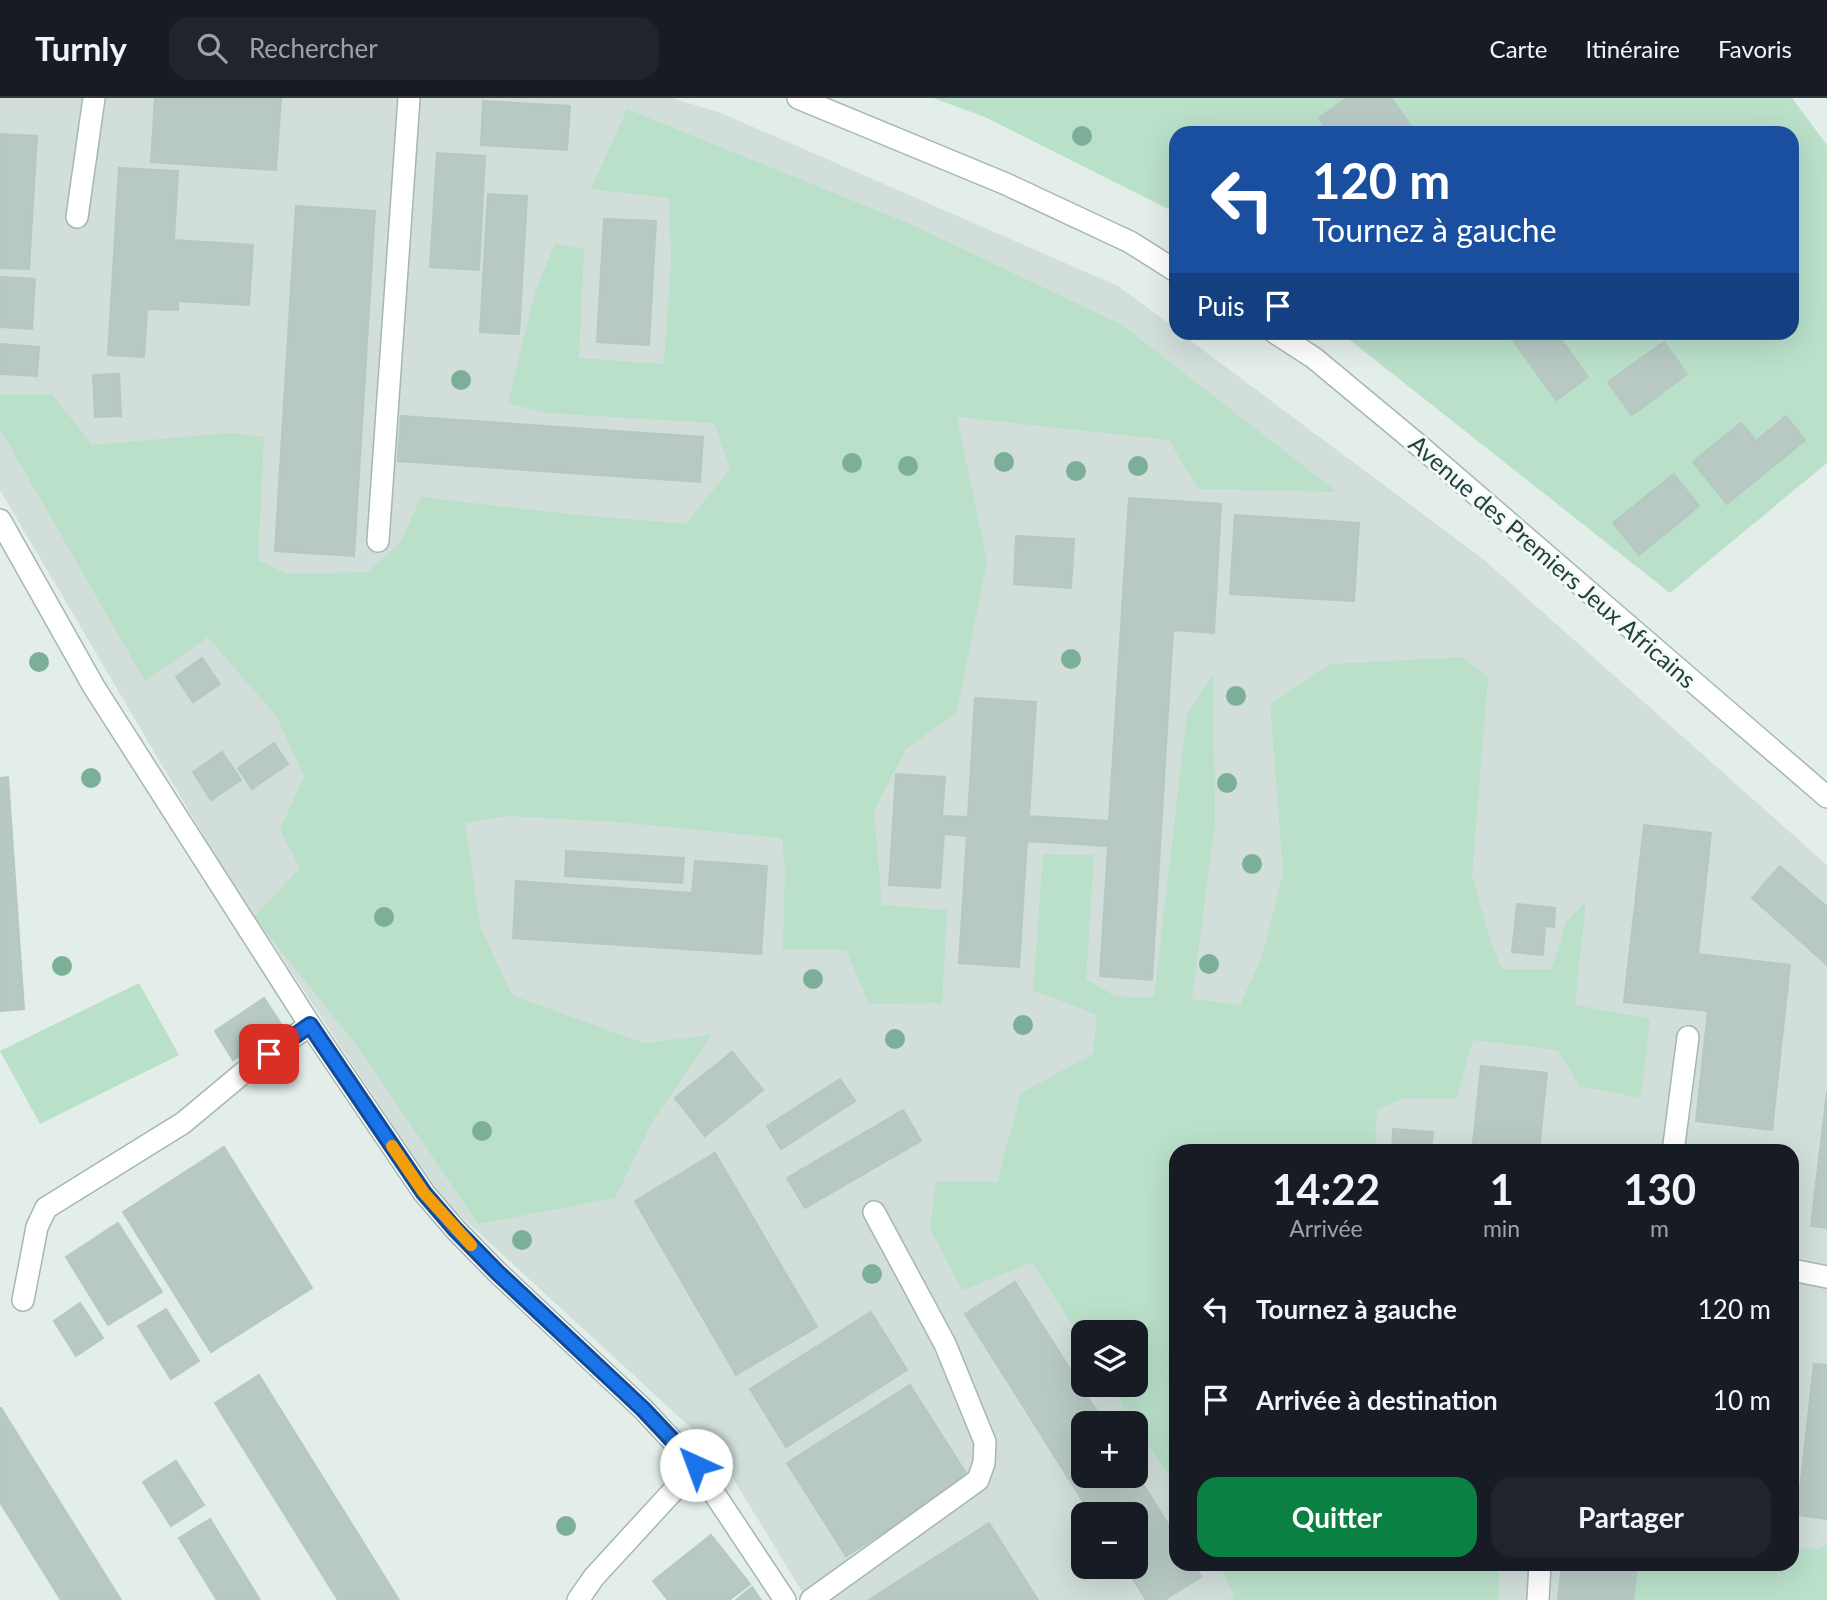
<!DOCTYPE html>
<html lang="fr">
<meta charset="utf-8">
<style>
:root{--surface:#171b24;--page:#20242c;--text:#f1f3f6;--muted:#9ea1a6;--line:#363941;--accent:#0b8043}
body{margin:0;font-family:Lato,sans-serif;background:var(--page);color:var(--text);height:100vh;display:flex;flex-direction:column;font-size:26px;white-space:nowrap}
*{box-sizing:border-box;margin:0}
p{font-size:23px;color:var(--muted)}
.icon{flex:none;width:38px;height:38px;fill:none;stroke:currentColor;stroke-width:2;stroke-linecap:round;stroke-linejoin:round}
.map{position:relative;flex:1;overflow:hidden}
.drawer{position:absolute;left:1169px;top:1046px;width:630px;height:427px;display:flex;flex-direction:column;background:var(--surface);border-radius:21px;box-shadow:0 7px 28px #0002}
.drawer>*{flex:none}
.guide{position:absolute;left:1169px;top:28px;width:630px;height:214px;border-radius:21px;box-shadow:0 7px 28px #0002;background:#1a4fa0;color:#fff;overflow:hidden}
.controls{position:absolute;left:1071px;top:1222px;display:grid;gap:14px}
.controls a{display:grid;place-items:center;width:77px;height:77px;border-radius:14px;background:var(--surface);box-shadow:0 7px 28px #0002;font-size:35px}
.pin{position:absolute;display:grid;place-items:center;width:60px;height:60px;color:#fff;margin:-30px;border-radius:14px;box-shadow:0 4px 10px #0006}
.me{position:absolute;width:77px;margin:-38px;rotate:317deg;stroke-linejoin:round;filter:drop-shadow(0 0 5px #0008)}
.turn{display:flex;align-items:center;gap:24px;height:147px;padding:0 28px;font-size:32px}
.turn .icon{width:91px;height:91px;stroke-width:2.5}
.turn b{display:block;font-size:49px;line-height:60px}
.then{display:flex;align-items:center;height:66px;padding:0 28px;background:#0003;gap:14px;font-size:26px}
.eta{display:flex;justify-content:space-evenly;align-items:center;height:119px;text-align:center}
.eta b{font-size:42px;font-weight:700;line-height:49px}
.cta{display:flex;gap:14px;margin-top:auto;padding:14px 28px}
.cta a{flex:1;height:80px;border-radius:21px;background:var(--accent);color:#fff;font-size:28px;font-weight:700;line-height:80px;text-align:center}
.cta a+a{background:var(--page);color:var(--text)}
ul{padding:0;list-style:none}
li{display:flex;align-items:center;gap:21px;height:91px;padding:0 28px}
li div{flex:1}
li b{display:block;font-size:26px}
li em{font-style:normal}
header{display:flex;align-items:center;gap:42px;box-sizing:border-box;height:98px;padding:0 35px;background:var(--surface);border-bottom:2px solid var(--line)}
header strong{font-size:33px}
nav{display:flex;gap:38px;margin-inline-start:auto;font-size:24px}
.search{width:490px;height:63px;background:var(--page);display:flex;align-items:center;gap:18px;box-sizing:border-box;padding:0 24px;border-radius:21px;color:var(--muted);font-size:26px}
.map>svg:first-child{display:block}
</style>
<header>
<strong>Turnly</strong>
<div class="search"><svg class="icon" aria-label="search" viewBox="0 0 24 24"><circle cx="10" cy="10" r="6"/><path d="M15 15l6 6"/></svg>Rechercher</div>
<nav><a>Carte</a><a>Itinéraire</a><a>Favoris</a></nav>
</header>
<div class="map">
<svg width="1827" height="1502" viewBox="0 0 1827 1502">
<rect width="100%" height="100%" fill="#e3eeea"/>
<path fill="#d1deda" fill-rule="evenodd" d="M0,0H672L721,15L1118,188L1176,231V234L1180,235L1483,461L1827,767V1502H807L717,1354L440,1099L219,764L0,392ZM1176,1054H1792V1466H1176ZM1083,1234H1136V1286H1083ZM1083,1325H1136V1377H1083ZM1083,1416H1136V1468H1083Z"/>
<g fill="#bae0ca">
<path d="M933,0H1792L1827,47V365L1670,495L1341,235L1792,234V35H1176V115L985,19Z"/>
<path d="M627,11L910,126L1122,227L1337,394L1198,391L1169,342L957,319L987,464L957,614L906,651L874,713L882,807L947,812L942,905L869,906L846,852H783L785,769L782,740L616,724L506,718L465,725L480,829L512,897L643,945L712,937L654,1021L615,1100L478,1126L361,953L254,819L300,770L280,732L304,678L277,619L208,539L145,583L0,331V296H52L92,347L230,335L264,339L258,462L287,476L368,474L400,445L421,399L579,417L686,426L730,371L714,325L546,315L508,305L535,195L555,145L584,151L579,260L664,266L671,162L669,100L591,91Z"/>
<path d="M1463,559L1488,580L1472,777L1492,848L1502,871H1552L1566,824L1586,804L1575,907L1650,921L1641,1000L1579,988L1558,952L1473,942L1456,1001L1406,1000L1377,1011L1375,1053L1176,1054V1390L1110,1286H1136V1234H1083V1244L1032,1164L962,1193L930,1130L936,1084H997L1021,995L1093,956L1097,917L1033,892L1043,756L1094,757L1086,881L1115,898L1154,900L1187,616L1213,577L1215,725L1192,901L1240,907L1262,859L1283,775L1270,606L1331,566Z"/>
<path d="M139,885L179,957L40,1026L0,953Z"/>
<path d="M1827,1446V1502H1619L1623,1467L1792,1466V1450L1819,1451Z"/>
<path d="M1219,1467H1494L1499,1476V1502H1229L1235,1498Z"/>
</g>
<g fill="#b8c9c4" stroke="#b5c8c3" stroke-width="2">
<path d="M155,0H281L276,72L151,64Z"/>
<path d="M1347,0H1391L1416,35H1329L1319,20Z"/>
<path d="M483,3L570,8L567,52L481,47Z"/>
<path d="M0,36L37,38L29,171L0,170Z"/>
<path d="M437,55L485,58L479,172L430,169Z"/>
<path d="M119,70L178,73L174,142L253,147L249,207L178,203V212L147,211L144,259L108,257Z"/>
<path d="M488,96L527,98L519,236L480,234Z"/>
<path d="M296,108L375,113L354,458L275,453Z"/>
<path d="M604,121L656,123L649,247L597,244Z"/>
<path d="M0,179L35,181L32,231L0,229Z"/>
<path d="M1507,234H1556L1588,279L1556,302Z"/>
<path d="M1664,244L1687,276L1632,317L1608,284Z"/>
<path d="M0,246L39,249L37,278L0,276Z"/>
<path d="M119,276L121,318L95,319L93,277Z"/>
<path d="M401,318L703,339L700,384L398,363Z"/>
<path d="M1786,318L1805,342L1727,406L1693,364L1741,325L1756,343Z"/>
<path d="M1674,376L1699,408L1639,457L1613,425Z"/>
<path d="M1129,400L1221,406L1214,535L1173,532L1152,882L1100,878L1108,748L1027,743L1019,869L959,865L967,738L944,736L940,790L889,787L896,676L945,679L942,718L968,719L975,600L1036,604L1029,718L1109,723Z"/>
<path d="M1235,417L1359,425L1354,503L1230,496Z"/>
<path d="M1016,438L1074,441L1071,490L1014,486Z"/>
<path d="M202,560L220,586L193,604L176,579Z"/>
<path d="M274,645L288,666L252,691L238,670Z"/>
<path d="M222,654L241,682L211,702L193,674Z"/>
<path d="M8,679L24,911L0,913V680Z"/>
<path d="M1644,727L1711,735L1698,856L1790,867L1772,1032L1696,1023L1708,913L1624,904Z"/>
<path d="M566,753L684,760L682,785L565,778Z"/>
<path d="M695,763L767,768L761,856L513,840L516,783L692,795Z"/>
<path d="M1780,768L1827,809V867L1752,800Z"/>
<path d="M1517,806L1555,810L1554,829L1545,828L1543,857L1512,854Z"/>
<path d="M264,900L283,929L233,962L215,933Z"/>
<path d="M732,954L763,992L705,1038L675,1000Z"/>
<path d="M1481,968L1547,975L1539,1054H1472Z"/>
<path d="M840,981L855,1003L781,1051L767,1028Z"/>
<path d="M1827,994V1130L1811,1128Z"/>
<path d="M903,1012L921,1043L805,1110L787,1080Z"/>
<path d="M1393,1031L1433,1034L1431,1054H1392Z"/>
<path d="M224,1049L312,1190L211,1254L123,1114Z"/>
<path d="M715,1055L817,1229L736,1277L635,1103Z"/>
<path d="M118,1125L162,1194L108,1227L66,1159Z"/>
<path d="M1015,1184L1104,1325H1083V1377H1136V1375L1176,1439V1466H1193L1201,1479L1164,1502H1146L1125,1468H1136V1416H1091L965,1216Z"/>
<path d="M80,1205L103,1240L76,1258L54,1223Z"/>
<path d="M166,1211L199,1263L171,1281L138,1228Z"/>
<path d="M871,1214L907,1272L786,1349L750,1291Z"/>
<path d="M1814,1266L1827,1267V1421L1797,1417Z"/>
<path d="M259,1277L399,1502H338L215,1305Z"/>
<path d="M910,1287L969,1380L846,1458L787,1365Z"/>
<path d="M0,1310H1L121,1502H61L0,1404Z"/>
<path d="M176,1363L204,1407L171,1428L143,1384Z"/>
<path d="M210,1421L260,1502H217L179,1440Z"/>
<path d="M989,1425L1038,1502H869Z"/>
<path d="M711,1437L750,1486L729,1502H668L653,1483Z"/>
<path d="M1562,1466H1637L1633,1502L1558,1501Z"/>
<path d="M752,1489L761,1502H736Z"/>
</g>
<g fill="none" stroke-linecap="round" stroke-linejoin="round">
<defs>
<g id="minor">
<path d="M798,0L1006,86L1130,144L1176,173"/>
<path d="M77,119L94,0"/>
<path d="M1274,234L1314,260L1421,349L1827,699"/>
<path d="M0,422L94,589L310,927L424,1095L455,1131L497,1174L643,1311L696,1368L785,1502"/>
<path d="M378,443L409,0"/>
<path d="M1673,1054L1688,939"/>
<path d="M1792,1172L1827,1179"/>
<path d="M23,1202L37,1129L46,1110L183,1025L249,970L310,927"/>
<path d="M578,1502L594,1479L696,1368"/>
<path d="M811,1502L978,1382L984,1365L985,1344L945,1246L874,1114"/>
<path d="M1538,1502L1540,1466"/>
</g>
</defs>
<use href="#minor" stroke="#a5b7b3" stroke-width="24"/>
<use href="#minor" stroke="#fff" stroke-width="21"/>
</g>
<g fill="#7caf98">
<circle cx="1082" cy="38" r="10"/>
<circle cx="461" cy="282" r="10"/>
<circle cx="1004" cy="364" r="10"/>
<circle cx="852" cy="365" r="10"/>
<circle cx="908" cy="368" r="10"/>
<circle cx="1138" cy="368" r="10"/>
<circle cx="1076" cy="373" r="10"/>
<circle cx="1071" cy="561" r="10"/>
<circle cx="39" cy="564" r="10"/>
<circle cx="1236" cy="598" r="10"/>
<circle cx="91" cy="680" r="10"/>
<circle cx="1227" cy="685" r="10"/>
<circle cx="1252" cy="766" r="10"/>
<circle cx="384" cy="819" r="10"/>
<circle cx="1209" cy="866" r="10"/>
<circle cx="62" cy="868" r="10"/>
<circle cx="813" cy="881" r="10"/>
<circle cx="1023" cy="927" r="10"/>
<circle cx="895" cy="941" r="10"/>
<circle cx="482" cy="1033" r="10"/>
<circle cx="522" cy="1142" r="10"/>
<circle cx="872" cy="1176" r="10"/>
<circle cx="566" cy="1428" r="10"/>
</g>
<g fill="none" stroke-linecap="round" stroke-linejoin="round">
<defs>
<path id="route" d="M269,956L310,927L424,1095L455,1131L497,1174L643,1311L696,1367"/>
</defs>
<use href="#route" stroke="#114b97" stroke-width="18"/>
<use href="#route" stroke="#1a73e8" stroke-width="12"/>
<path stroke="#f59e0b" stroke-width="12" d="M392,1048L424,1095L471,1147"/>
</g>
<g text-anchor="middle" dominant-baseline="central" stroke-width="6" stroke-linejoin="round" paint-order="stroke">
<g font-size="24" fill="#21413d" stroke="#f4faf8">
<text transform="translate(1553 463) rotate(41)">Avenue des Premiers Jeux Africains</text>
</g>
</g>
</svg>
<div class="controls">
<a><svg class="icon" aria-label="layers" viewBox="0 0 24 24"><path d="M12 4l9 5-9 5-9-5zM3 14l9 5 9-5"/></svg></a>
<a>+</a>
<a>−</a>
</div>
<div class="pin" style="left:269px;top:956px;background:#d93025"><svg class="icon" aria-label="arrive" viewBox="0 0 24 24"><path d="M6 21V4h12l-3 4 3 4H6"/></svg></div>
<svg class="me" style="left:696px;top:1367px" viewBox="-20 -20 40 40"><circle r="19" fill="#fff"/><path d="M0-13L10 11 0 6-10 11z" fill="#1a73e8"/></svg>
<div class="guide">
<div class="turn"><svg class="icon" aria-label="left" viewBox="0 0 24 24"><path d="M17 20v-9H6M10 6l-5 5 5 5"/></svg><div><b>120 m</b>Tournez à gauche</div></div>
<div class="then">Puis<svg class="icon" aria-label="arrive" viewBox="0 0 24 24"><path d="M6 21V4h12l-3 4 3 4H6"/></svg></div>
</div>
<section class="drawer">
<div class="eta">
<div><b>14:22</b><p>Arrivée</p></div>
<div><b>1</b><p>min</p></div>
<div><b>130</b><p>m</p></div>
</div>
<ul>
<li><svg class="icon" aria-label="left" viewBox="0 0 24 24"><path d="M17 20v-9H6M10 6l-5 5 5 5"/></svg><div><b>Tournez à gauche</b></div><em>120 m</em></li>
<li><svg class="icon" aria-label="arrive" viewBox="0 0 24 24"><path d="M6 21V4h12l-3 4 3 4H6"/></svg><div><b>Arrivée à destination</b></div><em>10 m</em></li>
</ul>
<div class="cta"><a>Quitter</a><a>Partager</a></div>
</section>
</div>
